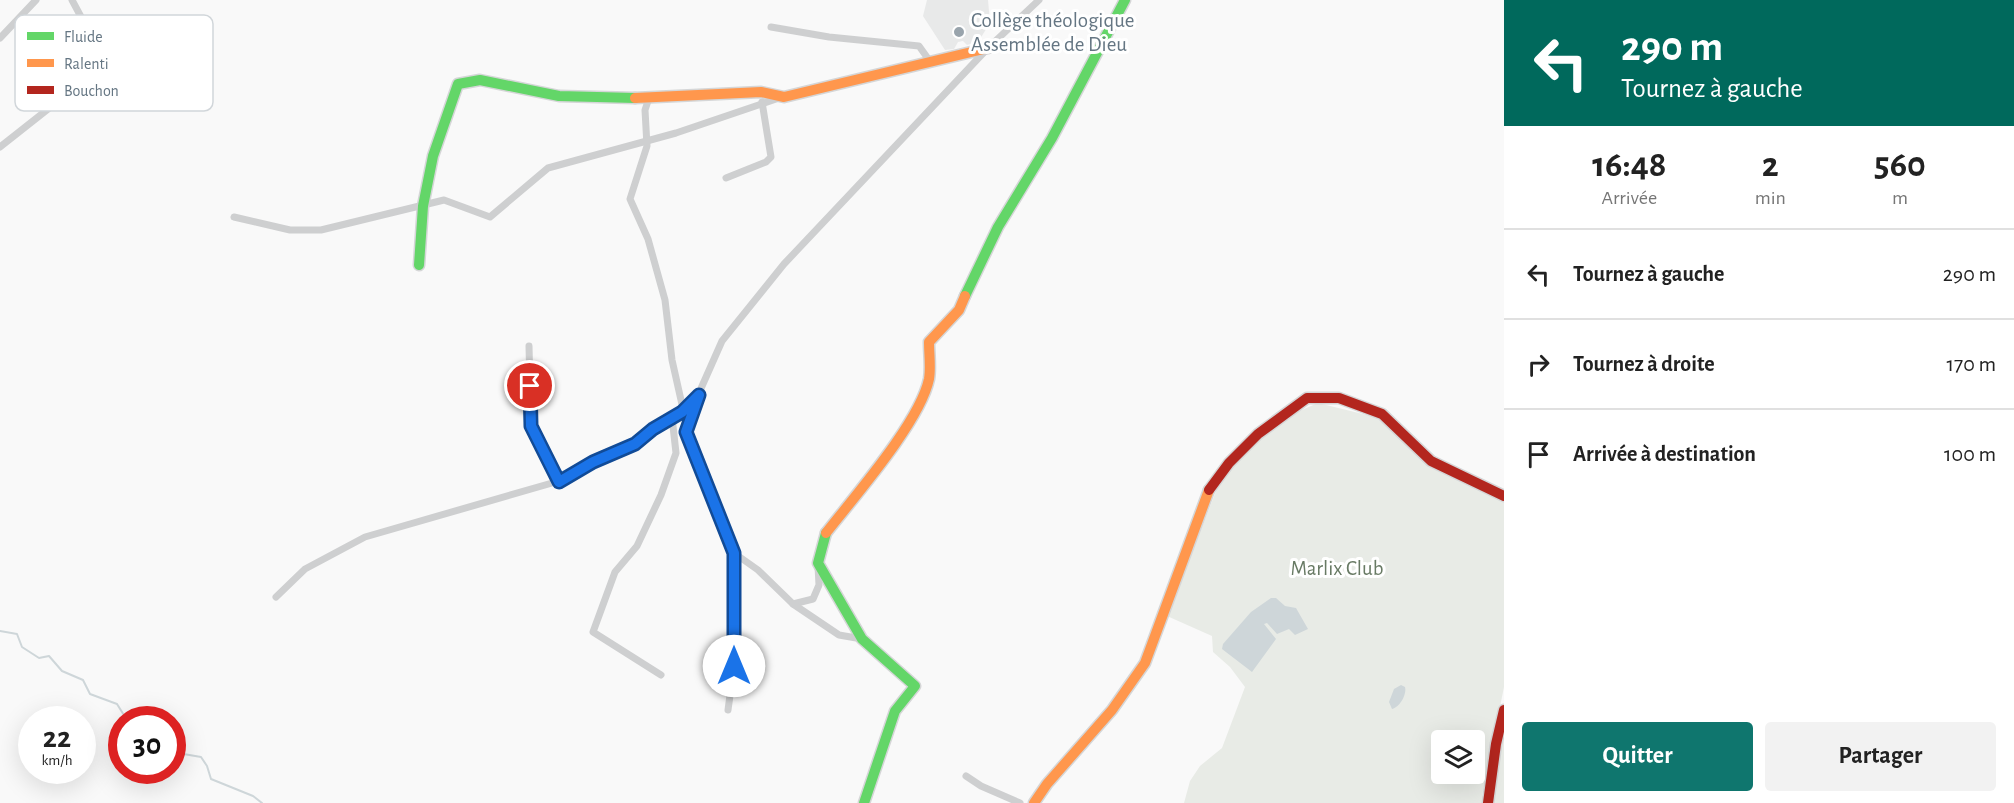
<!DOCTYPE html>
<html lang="fr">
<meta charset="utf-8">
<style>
:root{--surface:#fff;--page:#f2f2f2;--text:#222;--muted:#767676;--line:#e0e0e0;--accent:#0f766e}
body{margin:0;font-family:"Alegreya Sans",sans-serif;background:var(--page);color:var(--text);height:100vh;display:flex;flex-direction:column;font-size:22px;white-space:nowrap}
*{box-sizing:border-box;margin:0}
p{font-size:20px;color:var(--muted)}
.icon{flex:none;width:33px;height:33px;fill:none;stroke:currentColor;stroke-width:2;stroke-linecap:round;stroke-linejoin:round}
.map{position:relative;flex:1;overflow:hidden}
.details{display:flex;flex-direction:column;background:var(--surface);width:510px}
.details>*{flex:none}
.guide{background:#00695c;color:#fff;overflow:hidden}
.buttons{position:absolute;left:1431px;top:730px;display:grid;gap:12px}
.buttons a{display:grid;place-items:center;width:54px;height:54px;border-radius:6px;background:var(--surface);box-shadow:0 6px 24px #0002;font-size:30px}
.speed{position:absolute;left:18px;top:706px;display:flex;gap:12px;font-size:30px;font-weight:700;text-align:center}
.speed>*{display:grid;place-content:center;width:78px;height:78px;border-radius:50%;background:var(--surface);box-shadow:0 6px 24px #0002;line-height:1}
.speed small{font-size:15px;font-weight:400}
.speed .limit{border:9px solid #d22;background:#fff;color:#111}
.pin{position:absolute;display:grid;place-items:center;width:51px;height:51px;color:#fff;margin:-26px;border:3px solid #fff;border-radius:50%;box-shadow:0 2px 6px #0007}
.me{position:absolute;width:66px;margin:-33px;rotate:0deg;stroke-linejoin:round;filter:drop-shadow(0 0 4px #0008)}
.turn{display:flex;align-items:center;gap:21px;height:126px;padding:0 18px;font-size:27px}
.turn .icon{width:78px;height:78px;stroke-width:2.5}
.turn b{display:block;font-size:42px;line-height:51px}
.eta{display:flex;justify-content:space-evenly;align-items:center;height:102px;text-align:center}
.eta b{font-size:36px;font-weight:600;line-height:42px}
.button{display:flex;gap:12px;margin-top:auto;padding:12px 18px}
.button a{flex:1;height:69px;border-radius:6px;background:var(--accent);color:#fff;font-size:24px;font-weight:600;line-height:69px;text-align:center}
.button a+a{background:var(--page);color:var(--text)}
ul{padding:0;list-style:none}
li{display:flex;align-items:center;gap:18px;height:90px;padding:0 18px;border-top:2px solid var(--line)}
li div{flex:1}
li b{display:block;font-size:22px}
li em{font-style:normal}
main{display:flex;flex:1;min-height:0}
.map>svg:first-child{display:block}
</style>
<main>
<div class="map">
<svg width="1504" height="803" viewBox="0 0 1504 803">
<rect width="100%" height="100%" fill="#f9f9f9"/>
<path fill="#e8e9e9" d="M927,0H988L990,23L978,42L967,45L963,41L958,42L954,49L945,50L923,16Z"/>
<path fill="#e8ebe6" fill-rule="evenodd" d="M1318,403L1375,417L1429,461L1504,498V687L1482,796L1487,799L1504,710V803H1184L1190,781L1200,766L1222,748L1245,687L1230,667L1213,652L1212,636L1167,616L1220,481L1257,441L1290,415ZM1442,741H1474V774H1442Z"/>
<g fill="#ced6d9">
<path d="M1271,598H1276L1285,606L1296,608L1308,629L1295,635L1289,629L1277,634L1267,623L1264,624L1276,639L1252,672L1222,649L1223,644L1251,612Z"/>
<path d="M1401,685L1405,687C1407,694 1400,707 1392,709L1389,702L1394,689Z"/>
</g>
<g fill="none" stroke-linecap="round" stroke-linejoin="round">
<g stroke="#ced6d9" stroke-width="2">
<path d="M0,631L17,634L22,647L39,658L49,656L62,671L83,680L90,694L117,704L127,720"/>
<path d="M172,752L201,757L207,766L211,779L253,796L262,803"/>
</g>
<defs>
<g id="fast">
<path d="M419,265L423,206L433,156L458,84L480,80L559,96L635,98"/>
<path d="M965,296L998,227L1052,138L1125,0"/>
<path d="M826,533L818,563L862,639L915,686L895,711L864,803"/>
</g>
<g id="slow">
<path d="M635,98L761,92L784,97L988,48"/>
<path d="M826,533C854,497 920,422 929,379C931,368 929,354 929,342L959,310L965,296"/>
<path d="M1034,803L1047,784L1112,710L1145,663L1209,490"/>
</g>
<g id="jam">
<path d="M1209,490L1229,463L1258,434L1307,398H1339L1382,414L1431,461L1504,496"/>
<path d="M1488,803L1496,744L1504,710"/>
</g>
</defs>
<use href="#fast" stroke="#d5d6d7" stroke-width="13"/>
<use href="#slow" stroke="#d5d6d7" stroke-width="13"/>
<use href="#jam" stroke="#d5d6d7" stroke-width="13"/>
<g stroke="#cecfd0" stroke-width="7">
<path d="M771,27L829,37L919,46L929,60"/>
<path d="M0,38L36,0"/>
<path d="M649,98L645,110L647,146L630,199L648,239L665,300L672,360L683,409"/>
<path d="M0,147L76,87L97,73L101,54L72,0"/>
<path d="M726,178L766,162L771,157L762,102"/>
<path d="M234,217L290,230H321L444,200L490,217L548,168L676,133L779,98"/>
<path d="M529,346L531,426L559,481"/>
<path d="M818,566L819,585L813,599L793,604L758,570L734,553L686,432L691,411L722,341L784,264L988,48L1039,0"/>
<path d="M276,597L305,569L365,537L559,481L593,462L635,444L653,429L682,412L697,396"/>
<path d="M793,604L839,635L862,639"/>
<path d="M661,675L593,632L615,572L637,546L661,495L676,453L672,417"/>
<path d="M728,710L734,666V553"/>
<path d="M966,776L981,786L1020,803"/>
</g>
<use href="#fast" stroke="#63d668" stroke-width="10"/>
<use href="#slow" stroke="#ff974d" stroke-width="10"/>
<use href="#jam" stroke="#b3261e" stroke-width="10"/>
</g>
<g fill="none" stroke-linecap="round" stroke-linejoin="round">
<defs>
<path id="route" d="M530,386L531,426L559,482L593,462L635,444L653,429L682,412L699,395L686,432L734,553V666"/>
</defs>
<use href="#route" stroke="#114b97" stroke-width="15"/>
<use href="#route" stroke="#1a73e8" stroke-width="10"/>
</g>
<circle fill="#99a4ac" stroke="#fff" stroke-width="2" cx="959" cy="32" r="6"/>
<g text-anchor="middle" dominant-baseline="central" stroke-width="6" stroke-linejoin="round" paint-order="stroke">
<g font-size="21" fill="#657683" stroke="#fff" text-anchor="start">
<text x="971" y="20">Collège théologique<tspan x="971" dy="24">Assemblée de Dieu</tspan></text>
</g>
<g font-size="21" fill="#687a64" stroke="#fff">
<text x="1337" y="568">Marlix Club</text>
</g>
</g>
<rect x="15" y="15" width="198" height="96" rx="9" fill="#fff" stroke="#d1d6da" stroke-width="1.5"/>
<rect x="27" y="32" width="27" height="8" fill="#63d668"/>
<rect x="27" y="59" width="27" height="8" fill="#ff974d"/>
<rect x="27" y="86" width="27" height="8" fill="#b3261e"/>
<g font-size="16" fill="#657683">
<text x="64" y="42">Fluide</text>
<text x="64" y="69">Ralenti</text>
<text x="64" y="96">Bouchon</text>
</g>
</svg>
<div class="buttons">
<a><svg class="icon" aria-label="layers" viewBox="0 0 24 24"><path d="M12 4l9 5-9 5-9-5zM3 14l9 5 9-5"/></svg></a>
</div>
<div class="speed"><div>22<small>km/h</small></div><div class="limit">30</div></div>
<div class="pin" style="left:530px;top:386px;background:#d93025"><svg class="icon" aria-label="arrive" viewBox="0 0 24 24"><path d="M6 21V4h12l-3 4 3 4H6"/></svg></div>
<svg class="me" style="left:734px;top:666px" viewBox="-20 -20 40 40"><circle r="19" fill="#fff"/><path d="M0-13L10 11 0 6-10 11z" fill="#1a73e8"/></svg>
</div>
<section class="details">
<div class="guide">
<div class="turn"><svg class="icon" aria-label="left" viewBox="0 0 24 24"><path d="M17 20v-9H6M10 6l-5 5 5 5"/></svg><div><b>290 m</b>Tournez à gauche</div></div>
</div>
<div class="eta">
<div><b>16:48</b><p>Arrivée</p></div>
<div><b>2</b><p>min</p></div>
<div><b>560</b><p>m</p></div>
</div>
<ul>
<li><svg class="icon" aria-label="left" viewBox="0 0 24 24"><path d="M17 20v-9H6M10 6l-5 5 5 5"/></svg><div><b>Tournez à gauche</b></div><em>290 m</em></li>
<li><svg class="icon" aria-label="right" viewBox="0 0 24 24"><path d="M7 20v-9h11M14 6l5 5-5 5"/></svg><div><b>Tournez à droite</b></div><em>170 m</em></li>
<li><svg class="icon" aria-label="arrive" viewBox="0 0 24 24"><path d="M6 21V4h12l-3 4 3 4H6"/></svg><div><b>Arrivée à destination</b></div><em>100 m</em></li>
</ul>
<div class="button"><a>Quitter</a><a>Partager</a></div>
</section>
</main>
